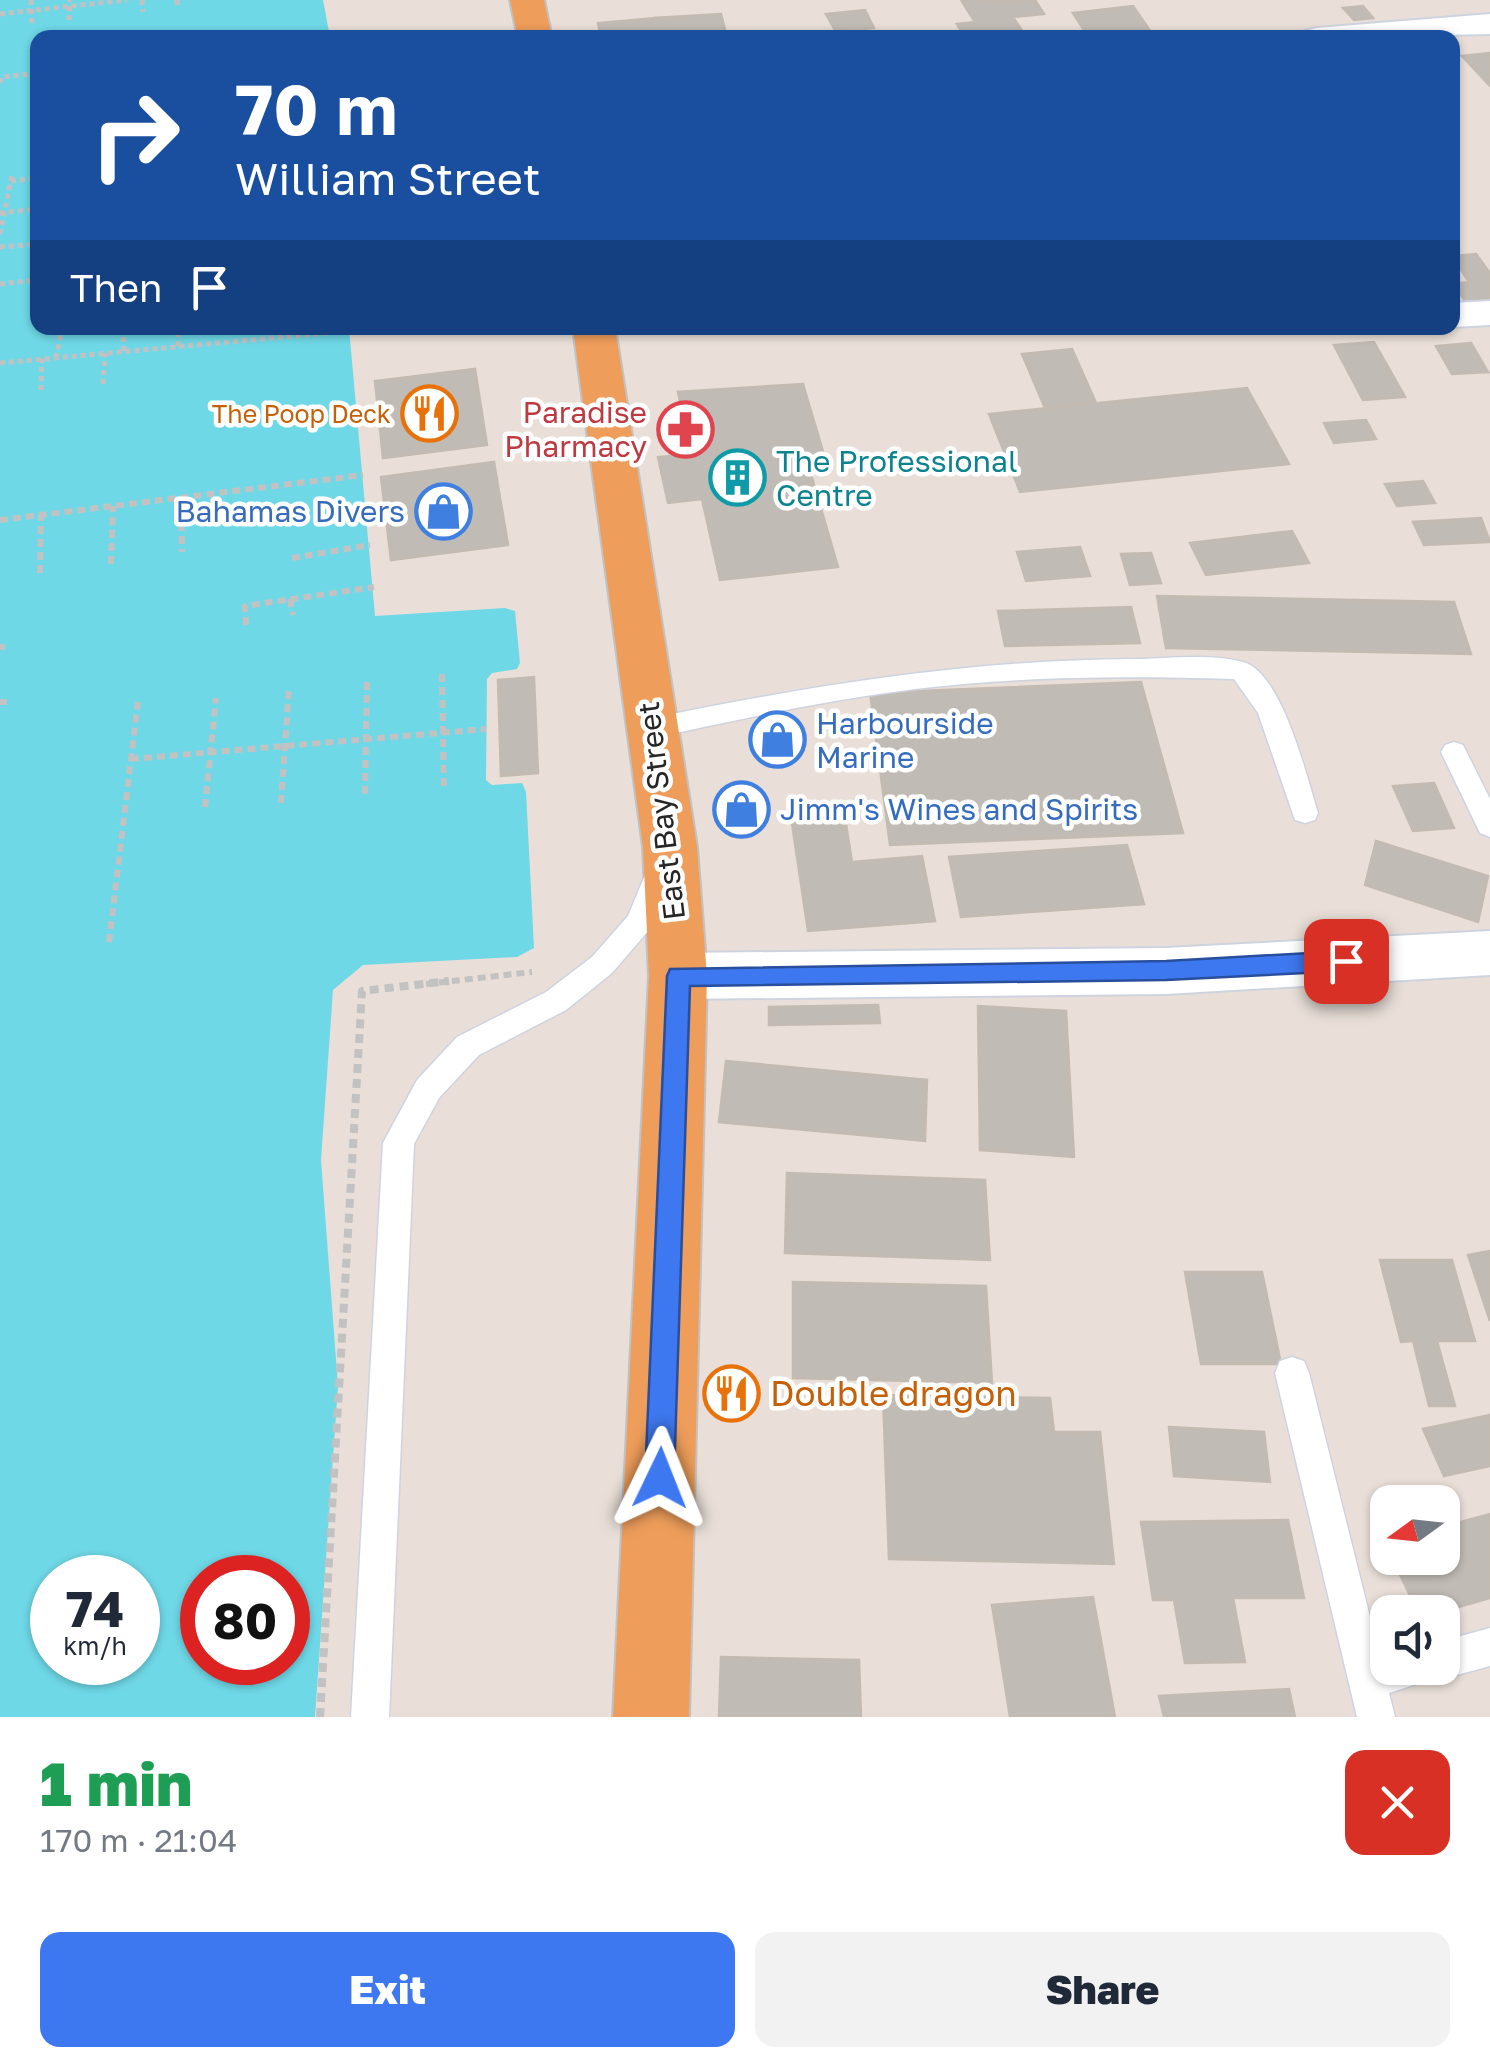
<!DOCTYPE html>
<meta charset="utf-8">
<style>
:root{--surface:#fff;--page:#f2f2f3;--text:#1f2937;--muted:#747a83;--accent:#3e78f0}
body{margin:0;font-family:"Golos Text",sans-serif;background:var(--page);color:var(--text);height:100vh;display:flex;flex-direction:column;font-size:38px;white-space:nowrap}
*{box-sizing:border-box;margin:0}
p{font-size:32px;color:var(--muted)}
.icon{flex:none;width:55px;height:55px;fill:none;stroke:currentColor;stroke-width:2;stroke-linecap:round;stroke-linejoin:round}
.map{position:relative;height:1717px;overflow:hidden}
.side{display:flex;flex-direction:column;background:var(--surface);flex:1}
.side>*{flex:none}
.hud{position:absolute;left:30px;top:30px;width:1430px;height:305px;border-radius:20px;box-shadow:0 2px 8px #0004;background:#1a4fa0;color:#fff;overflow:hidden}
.needle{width:65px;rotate:255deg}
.buttons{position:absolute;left:1370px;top:1485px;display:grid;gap:20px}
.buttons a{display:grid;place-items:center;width:90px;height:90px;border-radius:20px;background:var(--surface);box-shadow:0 2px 8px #0004;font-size:50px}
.speed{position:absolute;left:30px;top:1555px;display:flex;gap:20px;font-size:50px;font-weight:700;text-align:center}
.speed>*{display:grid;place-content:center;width:130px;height:130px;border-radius:50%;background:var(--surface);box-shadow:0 2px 8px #0004;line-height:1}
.speed small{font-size:25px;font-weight:400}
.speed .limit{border:15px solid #d22;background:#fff;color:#111}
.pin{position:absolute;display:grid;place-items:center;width:85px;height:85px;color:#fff;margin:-42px;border-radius:20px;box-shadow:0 5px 15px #0006}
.me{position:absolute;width:110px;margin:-55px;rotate:2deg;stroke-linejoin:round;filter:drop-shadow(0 0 8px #0008)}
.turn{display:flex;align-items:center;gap:35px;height:210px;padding:0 40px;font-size:45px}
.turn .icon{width:130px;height:130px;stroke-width:2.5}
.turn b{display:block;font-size:70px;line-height:85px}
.then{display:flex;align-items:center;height:95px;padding:0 40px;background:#0003;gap:20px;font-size:38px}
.round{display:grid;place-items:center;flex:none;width:105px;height:105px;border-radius:20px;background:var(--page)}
.headline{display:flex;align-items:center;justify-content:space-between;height:170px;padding:0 40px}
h1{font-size:60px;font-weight:800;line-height:75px;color:#1e9e55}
.cta{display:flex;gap:20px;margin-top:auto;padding:20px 40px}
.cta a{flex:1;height:115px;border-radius:20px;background:var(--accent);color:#fff;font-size:40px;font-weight:800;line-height:115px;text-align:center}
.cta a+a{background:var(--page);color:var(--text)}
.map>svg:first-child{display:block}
</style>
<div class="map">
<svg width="1490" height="1717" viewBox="0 0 1490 1717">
<rect width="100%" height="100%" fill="#e9dfd8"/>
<path fill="#6fd8e7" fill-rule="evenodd" d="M0,0H323L330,37L38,38V328H349L375,616L505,608L515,611L520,663L517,669L492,673L487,679L486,780L492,785L522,783L526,792L534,948L517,957L363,965L333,990L321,1160L338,1386L315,1717H0ZM52,1578H138V1662H52ZM202,1578H288V1662H202Z"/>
<g fill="#c0bbb4" stroke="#c3bbb2" stroke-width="2.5">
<path d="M961,0H1035L1044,14L1013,17L1027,38H965L957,24L975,22Z"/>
<path d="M1133,6L1153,35L1089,38L1073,13Z"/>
<path d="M1363,6L1373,18L1354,20L1343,8Z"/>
<path d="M865,10L874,28L836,32L826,14Z"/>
<path d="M721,14L726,33L660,38L655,18Z"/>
<path d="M655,18L660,38H601L598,23Z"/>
<path d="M1490,53V86L1462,56Z"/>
<path d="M1476,254L1490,273V306L1470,308L1453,284L1469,282L1452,256Z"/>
<path d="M1374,342L1405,397L1363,400L1334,345Z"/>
<path d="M1471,343L1488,372L1452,374L1436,346Z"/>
<path d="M1072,349L1096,403L1045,408L1022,354Z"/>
<path d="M475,369L487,445L383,458L375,381Z"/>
<path d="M803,384L824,455L806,457L838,567L720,580L702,499L668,503L658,457L691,454L678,392Z"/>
<path d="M1247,388L1289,464L1020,492L989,414Z"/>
<path d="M1366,420L1376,439L1334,443L1324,423Z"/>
<path d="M494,462L508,545L391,560L381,477Z"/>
<path d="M1423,481L1435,503L1397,506L1385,484Z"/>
<path d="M1481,518L1490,542L1424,545L1413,522Z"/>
<path d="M1292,531L1309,563L1206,575L1190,543Z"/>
<path d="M1080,547L1090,576L1026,581L1017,552Z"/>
<path d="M1151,553L1161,583L1130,585L1121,554Z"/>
<path d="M1157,596L1454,602L1471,654L1166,648Z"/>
<path d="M1131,607L1140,643L1005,646L998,611Z"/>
<path d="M534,677L538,773L501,776L498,680Z"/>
<path d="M1141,682L1183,833L890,845L870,693Z"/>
<path d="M1434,783L1454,828L1413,831L1393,786Z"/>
<path d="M843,806L852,862L922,856L935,921L808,931L790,810Z"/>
<path d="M1376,841L1488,876L1478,922L1365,885Z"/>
<path d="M1127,845L1144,904L961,917L949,857Z"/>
<path d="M878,1005L880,1023L769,1025V1007Z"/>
<path d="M978,1006L1066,1011L1074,1157L980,1150Z"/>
<path d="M726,1061L927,1080L925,1141L719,1122Z"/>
<path d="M787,1173L985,1180L990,1260L785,1253Z"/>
<path d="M1490,1251V1321L1468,1255Z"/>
<path d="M1380,1260H1452L1475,1341H1437L1455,1406H1429L1413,1341L1401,1342Z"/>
<path d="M1185,1272H1262L1281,1364H1201Z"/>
<path d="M793,1282L986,1286L992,1383L793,1378Z"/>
<path d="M883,1395L1050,1398L1054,1432H1100L1114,1564L889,1559Z"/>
<path d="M1490,1415V1466L1444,1476L1423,1429Z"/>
<path d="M1169,1427L1264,1432L1270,1482L1174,1476Z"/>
<path d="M1490,1514V1598L1441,1612H1418L1392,1558H1442V1527Z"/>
<path d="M1288,1520L1304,1598H1233L1245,1662L1185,1663L1174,1600H1153L1141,1522Z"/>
<path d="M1093,1597L1115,1717H1010L992,1605Z"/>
<path d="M721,1657L859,1660L861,1717H719Z"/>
<path d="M1289,1689L1295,1717H1164L1159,1696Z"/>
</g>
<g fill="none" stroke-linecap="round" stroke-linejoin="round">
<defs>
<g id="service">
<path d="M1133,659C1167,659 1210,653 1243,662C1282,672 1307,778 1318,813L1315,820L1305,823L1295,820L1258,713L1234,679C1128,676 1021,676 915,689C827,700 740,719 653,738L644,735L640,728L644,721L653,718C813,685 970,660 1133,659Z"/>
<path d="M1454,742L1463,745L1490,799V837L1480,833L1441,752L1445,745Z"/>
<path d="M660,860L670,863L674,871L649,930L612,973L566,1010L479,1055L439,1098L414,1144L389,1717H351L383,1143L417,1080L457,1037L546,992L592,957L628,916L650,863Z"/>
<path d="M1292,1357L1304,1361L1309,1373L1380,1657L1388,1655V1668H1442V1641L1490,1628V1666L1442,1679L1429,1674L1426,1681L1389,1693L1395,1717H1357L1275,1373L1280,1361Z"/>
</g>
<g id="minor">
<path d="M1490,14V34L1301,38L1305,31L1317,28Z"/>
<path d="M1490,301V325L1452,327V303Z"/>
<path d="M1490,931V975L1166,994L678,999L658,992L650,976L658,960L678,953L1166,948Z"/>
</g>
<g id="trunk">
<path d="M510,0H544L552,38H518Z"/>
<path d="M573,328H615L697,847L707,976L689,1717H613L649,976L643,847Z"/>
</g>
</defs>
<use href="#service" stroke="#ced3df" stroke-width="3"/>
<use href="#minor" stroke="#ced3df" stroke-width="4"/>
<use href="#trunk" stroke="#c2c2c2" stroke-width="4"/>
<g stroke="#c2c2c2" stroke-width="5" stroke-dasharray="5 4" stroke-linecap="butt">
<path d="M31,0L32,24"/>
<path d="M142,0L143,12"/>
<path d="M177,0L178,8"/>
<path d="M0,14L127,0"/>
<path d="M69,20L70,0"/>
<path d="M0,83L2,77L38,73"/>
<path d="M11,181L38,178"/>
<path d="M0,213L38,209"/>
<path d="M0,234L12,175"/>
<path d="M0,247L38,244"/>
<path d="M0,284L38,280"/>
<path d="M123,328L124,352"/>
<path d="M178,346L179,328"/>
<path d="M56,358L62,328"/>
<path d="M0,363L349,331"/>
<path d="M103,384L105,353"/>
<path d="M41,390L42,359"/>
</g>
<g stroke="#c2c2c2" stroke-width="6" stroke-dasharray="8 5" stroke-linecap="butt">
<path d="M181,497L182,552"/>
<path d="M0,520L363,475"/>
<path d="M292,558L370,545"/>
<path d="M111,564L113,506"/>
<path d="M40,573L41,515"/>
<path d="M290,599L293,615"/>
<path d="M246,625L245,606L374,587"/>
<path d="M0,647H5"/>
<path d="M442,674L444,789"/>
<path d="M0,702H7"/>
<path d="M131,759L486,729"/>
<path d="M365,794L367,681"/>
<path d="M281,803L289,688"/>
<path d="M205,807L216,698"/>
<path d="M109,942L138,702"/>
<path d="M426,984L532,972"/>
</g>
<path stroke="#c2c2c2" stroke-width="8" stroke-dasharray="9 6" stroke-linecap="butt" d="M320,1717L362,991L449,981"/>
<use href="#service" fill="#fff" fill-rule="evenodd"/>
<use href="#minor" fill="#fff" fill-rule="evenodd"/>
<use href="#trunk" fill="#ee9d5a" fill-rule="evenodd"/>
</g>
<path fill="#3e78f0" stroke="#284e9c" stroke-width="2.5" d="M1346,951L1354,954L1358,961L1354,968L1346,971L1166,980L690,986L674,1478L670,1488L660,1492L649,1488L645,1478L667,976L670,969L1166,961Z"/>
<defs>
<symbol id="restaurant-ring" viewBox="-11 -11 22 22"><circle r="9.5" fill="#fff" stroke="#e8710a" stroke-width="1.5"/><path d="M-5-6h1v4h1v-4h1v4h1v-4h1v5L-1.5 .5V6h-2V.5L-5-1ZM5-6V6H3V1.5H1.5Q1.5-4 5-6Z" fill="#e8710a"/></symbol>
<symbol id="pharmacy-ring" viewBox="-11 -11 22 22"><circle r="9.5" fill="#fff" stroke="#e0444e" stroke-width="1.5"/><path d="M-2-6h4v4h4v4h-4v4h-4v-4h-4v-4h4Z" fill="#e0444e"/></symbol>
<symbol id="building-ring" viewBox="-11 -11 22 22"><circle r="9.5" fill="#fff" stroke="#0f9aa8" stroke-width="1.5"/><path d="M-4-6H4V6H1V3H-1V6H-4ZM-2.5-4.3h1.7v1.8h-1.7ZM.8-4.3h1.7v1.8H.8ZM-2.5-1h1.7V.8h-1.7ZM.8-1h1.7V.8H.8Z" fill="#0f9aa8"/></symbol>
<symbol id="shop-ring" viewBox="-11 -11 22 22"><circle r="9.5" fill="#fff" stroke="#3f7fe0" stroke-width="1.5"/><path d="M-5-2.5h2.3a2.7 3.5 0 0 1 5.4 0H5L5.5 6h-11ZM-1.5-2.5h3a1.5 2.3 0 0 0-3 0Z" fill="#3f7fe0"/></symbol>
</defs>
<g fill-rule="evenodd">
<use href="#restaurant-ring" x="398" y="382" width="63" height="63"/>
<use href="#pharmacy-ring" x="654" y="398" width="63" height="63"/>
<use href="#building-ring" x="706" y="446" width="63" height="63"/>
<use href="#shop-ring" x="412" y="480" width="63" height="63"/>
<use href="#shop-ring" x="746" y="708" width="63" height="63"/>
<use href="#shop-ring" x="710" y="778" width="63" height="63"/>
<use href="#restaurant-ring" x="700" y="1362" width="63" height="63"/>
</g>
<g text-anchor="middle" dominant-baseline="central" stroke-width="9" stroke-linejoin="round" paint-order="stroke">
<g font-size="25" fill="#c56008" stroke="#fff" text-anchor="end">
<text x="391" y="413">The Poop Deck</text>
</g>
<g font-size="30" fill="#be3a42" stroke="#fff" text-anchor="end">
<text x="647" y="412">Paradise<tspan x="647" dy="34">Pharmacy</tspan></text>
</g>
<g font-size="30" fill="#0d838f" stroke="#fff" text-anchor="start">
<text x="776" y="461">The Professional<tspan x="776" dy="34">Centre</tspan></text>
</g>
<g font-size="30" fill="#366cbe" stroke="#fff" text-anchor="start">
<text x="405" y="511" text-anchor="end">Bahamas Divers</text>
<text x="816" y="723">Harbourside<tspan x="816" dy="34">Marine</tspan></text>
<text x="780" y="809">Jimm's Wines and Spirits</text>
</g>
<g font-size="30" fill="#262626" stroke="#fff">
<text transform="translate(661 811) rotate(-97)">East Bay Street</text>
</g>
<g font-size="35" fill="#c56008" stroke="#fff" text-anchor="start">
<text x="770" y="1393">Double dragon</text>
</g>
</g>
</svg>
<div class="buttons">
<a><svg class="needle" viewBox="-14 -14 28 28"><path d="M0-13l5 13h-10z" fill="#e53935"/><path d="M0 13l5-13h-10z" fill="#747a83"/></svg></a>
<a><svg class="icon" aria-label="sound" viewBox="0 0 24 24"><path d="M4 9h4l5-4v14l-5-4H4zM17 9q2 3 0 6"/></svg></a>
</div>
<div class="speed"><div>74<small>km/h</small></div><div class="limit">80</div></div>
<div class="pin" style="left:1346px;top:961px;background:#d93025"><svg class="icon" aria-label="arrive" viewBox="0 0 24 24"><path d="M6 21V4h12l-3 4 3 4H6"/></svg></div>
<svg class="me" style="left:660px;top:1478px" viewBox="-20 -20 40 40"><path d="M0-17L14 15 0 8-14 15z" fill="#3e78f0" stroke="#fff" stroke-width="4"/></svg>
<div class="hud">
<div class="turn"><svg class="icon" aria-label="right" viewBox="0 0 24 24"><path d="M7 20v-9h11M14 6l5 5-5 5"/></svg><div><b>70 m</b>William Street</div></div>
<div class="then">Then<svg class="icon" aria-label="arrive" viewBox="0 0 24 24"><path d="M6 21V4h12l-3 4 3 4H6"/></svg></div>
</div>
</div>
<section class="side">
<div class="headline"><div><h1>1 min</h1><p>170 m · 21:04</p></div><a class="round" style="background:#d93025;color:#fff"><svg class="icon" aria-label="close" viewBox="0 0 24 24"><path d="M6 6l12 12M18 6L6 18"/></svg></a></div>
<div class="cta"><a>Exit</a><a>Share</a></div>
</section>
